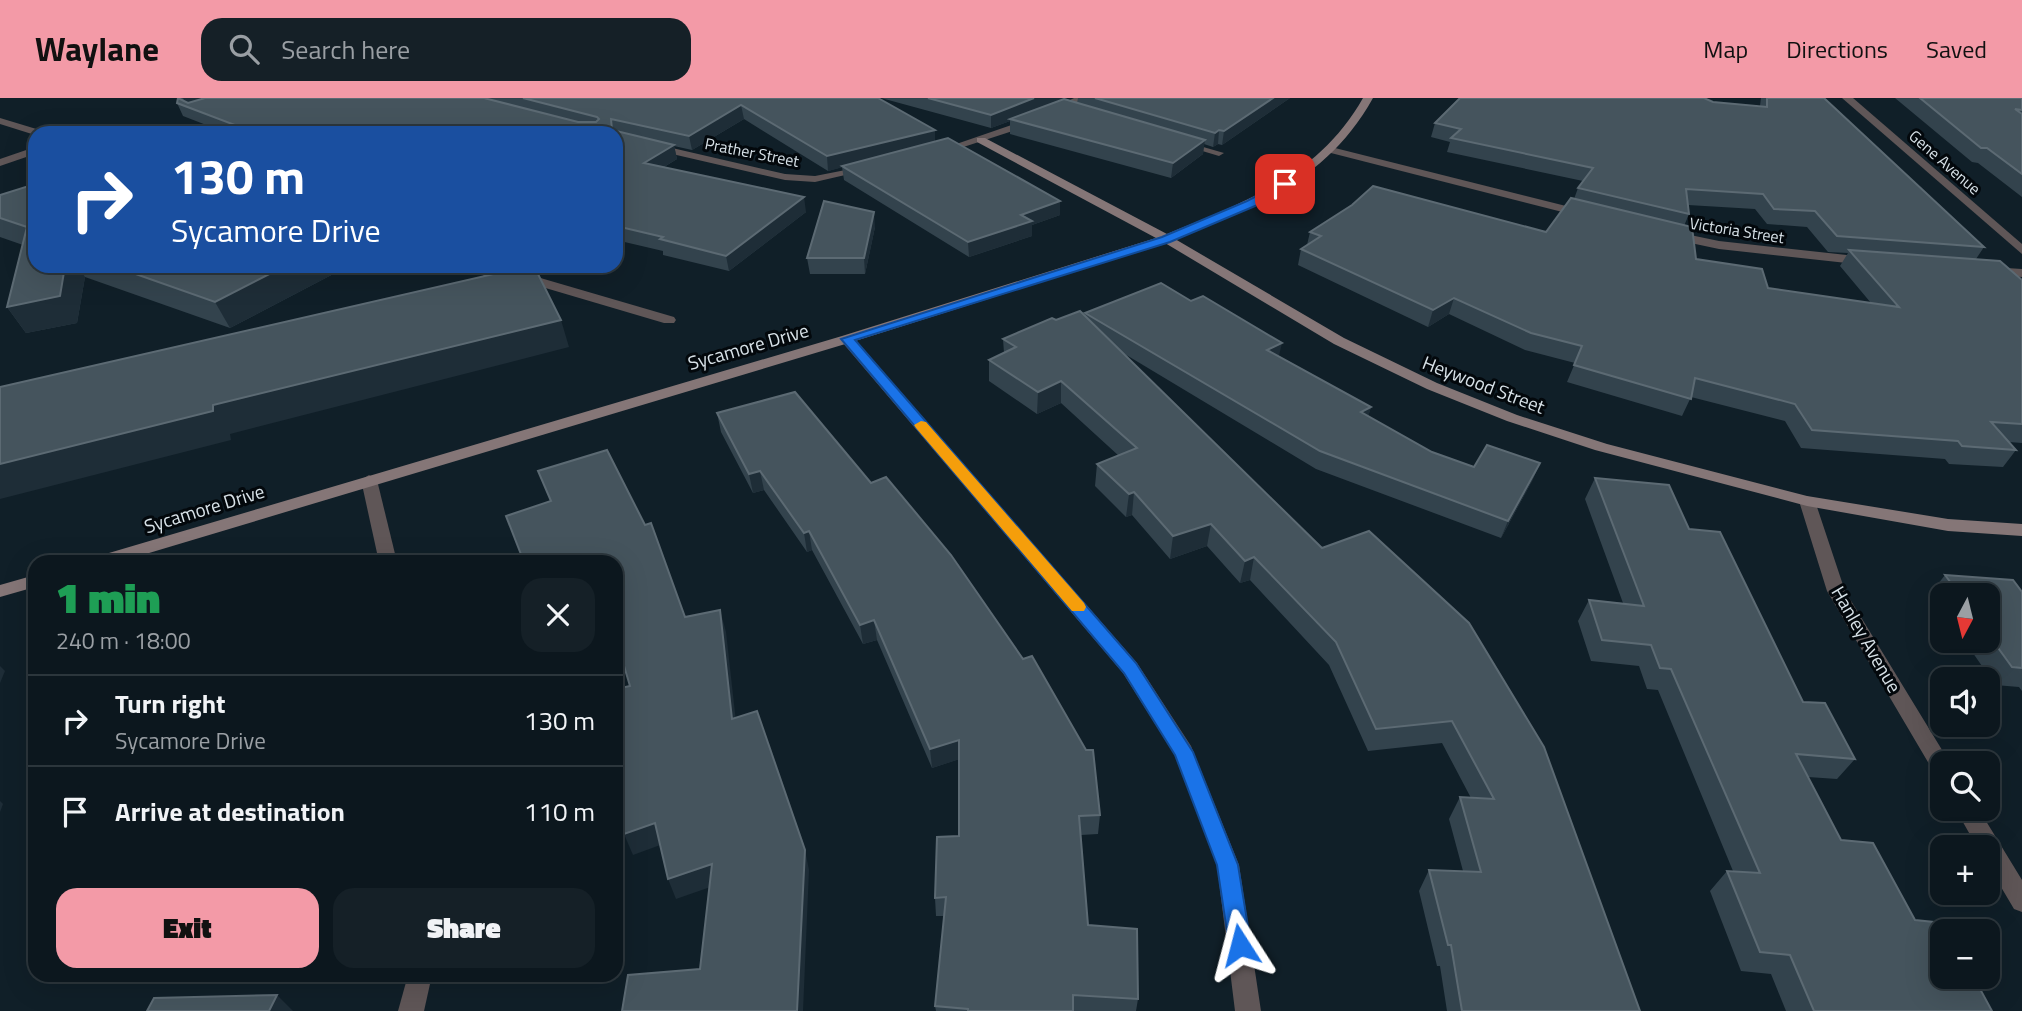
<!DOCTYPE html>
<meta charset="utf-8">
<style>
:root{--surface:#0c171e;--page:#152027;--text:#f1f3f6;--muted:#9a9fa4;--line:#2c363c;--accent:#f39aa7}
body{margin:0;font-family:"Titillium Web",sans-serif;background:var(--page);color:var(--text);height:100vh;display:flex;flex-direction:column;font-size:26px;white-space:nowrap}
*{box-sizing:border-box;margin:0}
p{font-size:23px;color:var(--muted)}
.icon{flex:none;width:38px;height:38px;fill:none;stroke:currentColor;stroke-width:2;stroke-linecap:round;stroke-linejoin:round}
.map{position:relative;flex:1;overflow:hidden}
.drawer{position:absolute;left:28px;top:457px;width:595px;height:427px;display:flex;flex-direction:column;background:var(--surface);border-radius:21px;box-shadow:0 7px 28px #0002,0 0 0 2px var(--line)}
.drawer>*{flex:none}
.banner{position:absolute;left:28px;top:28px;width:595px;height:147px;border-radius:21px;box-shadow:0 7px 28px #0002,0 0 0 2px var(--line);background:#1a4fa0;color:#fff;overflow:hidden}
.needle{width:46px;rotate:187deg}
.tools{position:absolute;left:1930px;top:485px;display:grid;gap:14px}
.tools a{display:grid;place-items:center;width:70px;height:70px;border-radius:14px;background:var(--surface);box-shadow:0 7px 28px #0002,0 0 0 2px var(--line);font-size:35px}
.pin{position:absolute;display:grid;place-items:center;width:60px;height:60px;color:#fff;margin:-30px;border-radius:14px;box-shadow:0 4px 10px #0006}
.me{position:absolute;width:77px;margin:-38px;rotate:351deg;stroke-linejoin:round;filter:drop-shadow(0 0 5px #0008)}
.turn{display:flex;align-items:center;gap:24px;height:147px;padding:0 28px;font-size:32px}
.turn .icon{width:91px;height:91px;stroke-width:2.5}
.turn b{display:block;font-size:49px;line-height:60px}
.round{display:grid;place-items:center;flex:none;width:74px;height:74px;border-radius:21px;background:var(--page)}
.headline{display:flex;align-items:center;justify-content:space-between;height:119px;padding:0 28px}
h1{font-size:42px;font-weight:800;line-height:52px;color:#1e9e55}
.cta{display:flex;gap:14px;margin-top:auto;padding:14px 28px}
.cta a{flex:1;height:80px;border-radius:21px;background:var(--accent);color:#111;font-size:28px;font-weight:800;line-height:80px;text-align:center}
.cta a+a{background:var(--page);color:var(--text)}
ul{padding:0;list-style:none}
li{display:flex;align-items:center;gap:21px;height:91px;padding:0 28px;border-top:2px solid var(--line)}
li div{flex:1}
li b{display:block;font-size:26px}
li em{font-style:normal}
header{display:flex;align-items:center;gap:42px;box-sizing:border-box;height:98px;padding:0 35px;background:var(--accent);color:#111}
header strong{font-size:33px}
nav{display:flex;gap:38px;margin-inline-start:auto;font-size:24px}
.search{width:490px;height:63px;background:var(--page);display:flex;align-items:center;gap:18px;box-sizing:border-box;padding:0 24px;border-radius:21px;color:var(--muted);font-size:26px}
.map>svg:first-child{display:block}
</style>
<header>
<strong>Waylane</strong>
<div class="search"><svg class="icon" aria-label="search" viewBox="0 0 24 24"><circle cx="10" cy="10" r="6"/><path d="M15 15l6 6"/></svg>Search here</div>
<nav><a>Map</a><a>Directions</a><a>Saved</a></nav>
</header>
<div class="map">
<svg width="2022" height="913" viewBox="0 0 2022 913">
<rect width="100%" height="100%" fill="#101f28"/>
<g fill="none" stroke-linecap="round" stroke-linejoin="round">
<path fill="#5f5657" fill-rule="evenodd" d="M1179,42L1224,55L1219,58L1179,46Z"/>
<g fill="#5f5657" fill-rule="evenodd">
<path d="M1074,0H1087L1043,23L945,55L936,53L1035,19Z"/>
<path d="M1842,0H1853L2022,146V156Z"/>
<path d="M0,20L43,33L44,35L35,37L0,26Z"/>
<path d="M616,37L785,76L815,78L866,68L871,71L815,84L785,82L616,43Z"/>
<path d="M35,49V56L0,68V61Z"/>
<path d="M1331,49L1590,114L1592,116L1586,120L1327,54V50Z"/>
<path d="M1671,133L1719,143L1865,159L1871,163L1865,167L1719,151L1667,140L1665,137Z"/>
<path d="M500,168L506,172L504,175L478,190L473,191L467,187Z"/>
<path d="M1991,169L2022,171V179L1987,176L1985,173Z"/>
<path d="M520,174L674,219L676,222L674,225H664L515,181V175Z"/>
<path d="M847,237L852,238L1137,565L1191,648L1239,767L1261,913H1235L1217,767L1175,657L1123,575L842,244L840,241Z"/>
<path d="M369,377L377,382L397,464H379L361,382Z"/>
<path d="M1807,398L1815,403L1845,493L1950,665H1942V679L1935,676L1827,493L1799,403Z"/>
<path d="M1955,710H1978L2022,782V814L2014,811L1988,767V749H1977Z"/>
<path d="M408,877H432L424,913H398Z"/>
</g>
<g fill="#857677" fill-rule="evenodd">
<path d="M1363,0H1373C1328,81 1257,108 1175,141L1344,240L1437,285L1517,317L1607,346L1807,398L1948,421L2022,426V438L1948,433L1807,408L1595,352L1507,323L1427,291L1334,246L1165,145L852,244L119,464H89L92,460L842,238L1156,140L977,44V40H985L1167,136C1245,104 1319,78 1363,0Z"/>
<path d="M35,477V489L0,499V487Z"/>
</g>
</g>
<g fill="#33434d" fill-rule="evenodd">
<path d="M178,0H878L935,32V43L1060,117L1032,127V138L969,159L844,82L842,69L828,73L744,21L692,52L674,48L677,61L664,69L806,114L729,173L663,157V153L616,142V35H227L183,18L177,5Z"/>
<path d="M881,0H1067L1064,1L1077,5L1078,0H1290L1222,47L1218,46L1213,49L1204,46L1203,56L1171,80L1010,36V23L991,30Z"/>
<path d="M1459,0H1704L1713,4L1760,8L1761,0H1824L1984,149L1976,161L2022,182V345L2009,344L2016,352L2003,369L1949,366L1945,361L1801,350L1785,323L1691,299L1682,318L1567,284L1575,265L1525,252L1449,216L1428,229L1298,167L1301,151L1307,147L1310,134H1546L1574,101L1578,90L1583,83L1447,54L1450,44L1431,39L1435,25L1459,1ZM1688,107L1755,111L1767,126L1807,129L1828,154L1848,155L1840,168L1871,205L1768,190L1696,161L1684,128L1689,116Z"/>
<path d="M1895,0H2022V99L1978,65L1972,64Z"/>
<path d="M35,86V168H336L339,173L230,230L85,179L77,225L26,235L7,209L23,147L0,139V97Z"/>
<path d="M875,129L865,176H810L807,160Z"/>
<path d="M1085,215L1279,258L1371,309L1368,318L1432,354L1474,369L1540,365L1532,383L1501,440L1316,371L1123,255L1322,450L1369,433L1640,913H1447L1440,868H1437L1419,793L1429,772L1463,773L1449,721L1460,699L1471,700L1442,645L1368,653L1329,567L1250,482L1240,485L1207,448L1170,461L1132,417L1126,419L1095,388L1097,366L1119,358L1061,305L1037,316L989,283V262L1004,255L1003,241L1056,222L1085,217Z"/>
<path d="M717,315L1100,717L1098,736L1081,737L1088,827L1138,901L1136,913H936L935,908L944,818H936L935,800L959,738V661L932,670L877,542L863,546L812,452L807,454L764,392L753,395L721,334Z"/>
<path d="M1595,380L1689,431L1803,604L1855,661L1837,681L1808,679L1841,742L1915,822L1992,913H1786L1771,876L1741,873L1710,793L1727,773H1733L1658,592L1647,591L1639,568L1591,563L1578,523L1589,502L1623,505L1585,401Z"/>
<path d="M1945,477L2022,494V593L2019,589L1995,587L1964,542H1988V497H1942V512L1931,495Z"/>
</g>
<g fill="#1e2d37">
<path d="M183,0H222L187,9Z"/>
<path d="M1034,0H1067L1012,22L1010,21V23L991,30V17Z"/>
<path d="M1273,0H1290L1222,47L1224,33Z"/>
<path d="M741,7L744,21L692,52L689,38Z"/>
<path d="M935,32V46L828,73L827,58Z"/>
<path d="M1219,32L1218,46L1213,49L1215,35Z"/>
<path d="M1205,42L1203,56L1171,80L1173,65Z"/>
<path d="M674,47L677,61L647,79L644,65Z"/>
<path d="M804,99L806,114L729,173L726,158Z"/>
<path d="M1060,103V117L1032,127V138L969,159L968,144L1021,117Z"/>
<path d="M874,114L875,129L865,176L864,160Z"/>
<path d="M65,168H78L85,179L77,225L26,235L7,209Z"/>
<path d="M285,168H336L339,173L230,230L215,204Z"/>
<path d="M1454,200L1449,216L1428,229L1433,212Z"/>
<path d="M561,222L569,249L230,336L231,342L0,401V366L213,307Z"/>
<path d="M1282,245L1278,262L1267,252Z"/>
<path d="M1061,283V305L1037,316L1038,294Z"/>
<path d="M1371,309L1366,326L1361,314Z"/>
<path d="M1540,365L1532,383L1501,440L1508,423Z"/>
<path d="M760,373L764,392L753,395L749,376Z"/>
<path d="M1134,394L1132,417L1126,419L1129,396Z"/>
<path d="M1211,426L1207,448L1170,461L1173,438Z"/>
<path d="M809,433L812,452L807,454L804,435Z"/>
<path d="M1254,459L1250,482L1240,485L1245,463Z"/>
<path d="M720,512L726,534L738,642L732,621Z"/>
<path d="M874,522L877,542L863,546L860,527Z"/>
<path d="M0,568L5,573L0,585Z"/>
<path d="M959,642L960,661L932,670L930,651Z"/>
<path d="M0,703L3,706L0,714Z"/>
<path d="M655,725L663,746L633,757L624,736Z"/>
<path d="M805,752L809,772L803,913H797Z"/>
<path d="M712,766L719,786L676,801L668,781Z"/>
<path d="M277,897L293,913H269Z"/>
</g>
<g fill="#45545d" stroke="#5c6a73" stroke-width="2">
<path d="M178,0L188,5L205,0H484L578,24H596L599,21L597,19L523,0H878L935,32L827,58L741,7L689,38L611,21L612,32L674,47L644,65L804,99L726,158L660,141L663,139L616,128V35H256L177,5Z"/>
<path d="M928,0H1034L991,17Z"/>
<path d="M1095,0H1273L1224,33L1219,32L1215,35Z"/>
<path d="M1460,0H1704L1713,4L1767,9V0H1824L1984,149L1837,138L1815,113L1774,111L1763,96L1686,91L1689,116L1578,90L1593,70L1451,40L1461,31L1435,25Z"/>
<path d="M1920,0H2022V12L2015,11L2022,16V76L1987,50H1981Z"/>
<path d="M1064,1L1205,42L1173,65L1010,21Z"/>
<path d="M948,40L1060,103L1021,117L1032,123L968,144L842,68Z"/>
<path d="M35,86V168H65L60,198L7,209L27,129L0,120V97Z"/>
<path d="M1373,88L1546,134L1571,100L1692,129L1696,161L1762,171L1768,190L1899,209L1849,152L2000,163L2022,182V326L1991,324L2016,352L1962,348L1958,343L1812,332L1795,306L1695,280L1691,301L1574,267L1582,248L1531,235L1454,200L1433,212L1301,151L1321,138L1310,134L1352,107Z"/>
<path d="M824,103L874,114L864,160H807Z"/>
<path d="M113,168H285L215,204Z"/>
<path d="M529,168H534L561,222L213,307V313L0,366V289Z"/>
<path d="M1161,185L1191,203L1203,198L1282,245L1267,252L1371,309L1361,314L1432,354L1474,369L1487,347L1540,365L1508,423L1320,353L1085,215Z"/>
<path d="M1080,213L1322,450L1369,433L1469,525L1544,649L1640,913H1462L1451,847H1448L1429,772L1481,774L1460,699L1494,701L1452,623L1376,631L1336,544L1254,459L1245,463L1211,426L1173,438L1134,394L1129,396L1097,366L1137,350L1061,283L1038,294L989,262L1016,249L1003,241L1052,220L1056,222Z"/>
<path d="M795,294L871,385L886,379L951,457L1023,561L1032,558L1086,652H1093L1100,717L1079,718L1088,827L1137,831L1138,901L1073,897V913H968V911L935,908L946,799L935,800L937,739L959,738V642L930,651L874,522L860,527L809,433L804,435L760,373L749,376L717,315Z"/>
<path d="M607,352L645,427L651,425L685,519L720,512L732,621L757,613L805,752L797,913H622L628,877L700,871L712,766L668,781L655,725L624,736L616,696V591L630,588L616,541V464H524L506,418L551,403L538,373Z"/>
<path d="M1595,380L1669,387L1689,431L1720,434L1803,604L1825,605L1855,661L1796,656L1841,742L1873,745L1915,822L1944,825L1948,833H1942V878H1973L1992,913H1814L1790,857L1760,854L1727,773L1760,775L1671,571L1660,570L1651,547L1602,542L1589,502L1644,508Z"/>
<path d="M1945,477L2013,482L2022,494V570L2012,569L1988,536V497H1960Z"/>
<path d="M277,897L269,913H147L154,900Z"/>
</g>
<path fill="#1a73e8" stroke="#114b97" stroke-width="2" d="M1285,83L1290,86L1288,88L1255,108L1170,144L855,242L1136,565L1193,654L1238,767L1251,847L1247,854L1240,857L1232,854L1229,847L1217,767L1175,657L1124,575L841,241L1162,139L1247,103Z"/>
<path fill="#f59e0b" d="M921,323L926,324L1084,505L1086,509L1084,513H1072L916,330L914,327Z"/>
<g text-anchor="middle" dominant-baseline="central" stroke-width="6" stroke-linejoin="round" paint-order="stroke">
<g font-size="16" fill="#d8e2e8" stroke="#03080c">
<text transform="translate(752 54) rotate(11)">Prather Street</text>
<text transform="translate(1945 64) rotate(41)">Gene Avenue</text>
<text transform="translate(1737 132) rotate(9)">Victoria Street</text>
</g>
<g font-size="19" fill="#d8e2e8" stroke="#03080c">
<text transform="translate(748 248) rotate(-16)">Sycamore Drive</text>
<text transform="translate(1484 286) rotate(21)">Heywood Street</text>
<text transform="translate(204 410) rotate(-17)">Sycamore Drive</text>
<text transform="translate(1867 541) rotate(60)">Hanley Avenue</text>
</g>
</g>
</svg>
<div class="tools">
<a><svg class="needle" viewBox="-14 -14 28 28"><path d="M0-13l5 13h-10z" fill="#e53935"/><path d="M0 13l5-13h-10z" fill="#9a9fa4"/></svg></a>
<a><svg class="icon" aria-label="sound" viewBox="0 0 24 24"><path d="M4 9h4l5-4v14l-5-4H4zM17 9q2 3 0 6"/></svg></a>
<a><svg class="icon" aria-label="search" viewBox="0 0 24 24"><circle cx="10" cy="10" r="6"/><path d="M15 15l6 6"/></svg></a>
<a>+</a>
<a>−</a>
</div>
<div class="pin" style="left:1285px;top:86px;background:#d93025"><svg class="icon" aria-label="arrive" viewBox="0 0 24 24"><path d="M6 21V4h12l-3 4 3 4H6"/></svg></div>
<svg class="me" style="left:1240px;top:847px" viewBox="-20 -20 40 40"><path d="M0-17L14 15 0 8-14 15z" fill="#1a73e8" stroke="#fff" stroke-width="4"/></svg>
<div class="banner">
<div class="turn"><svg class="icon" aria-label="right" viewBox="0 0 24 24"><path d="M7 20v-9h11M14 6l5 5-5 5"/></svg><div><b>130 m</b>Sycamore Drive</div></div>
</div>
<section class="drawer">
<div class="headline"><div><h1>1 min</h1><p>240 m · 18:00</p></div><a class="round"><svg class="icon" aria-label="close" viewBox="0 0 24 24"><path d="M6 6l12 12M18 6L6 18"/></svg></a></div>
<ul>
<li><svg class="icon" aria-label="right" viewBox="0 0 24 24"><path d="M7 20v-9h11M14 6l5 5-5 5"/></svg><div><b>Turn right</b><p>Sycamore Drive</p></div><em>130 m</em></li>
<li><svg class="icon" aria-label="arrive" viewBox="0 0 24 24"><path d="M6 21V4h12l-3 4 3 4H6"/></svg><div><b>Arrive at destination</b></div><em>110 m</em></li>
</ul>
<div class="cta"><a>Exit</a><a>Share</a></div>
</section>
</div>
